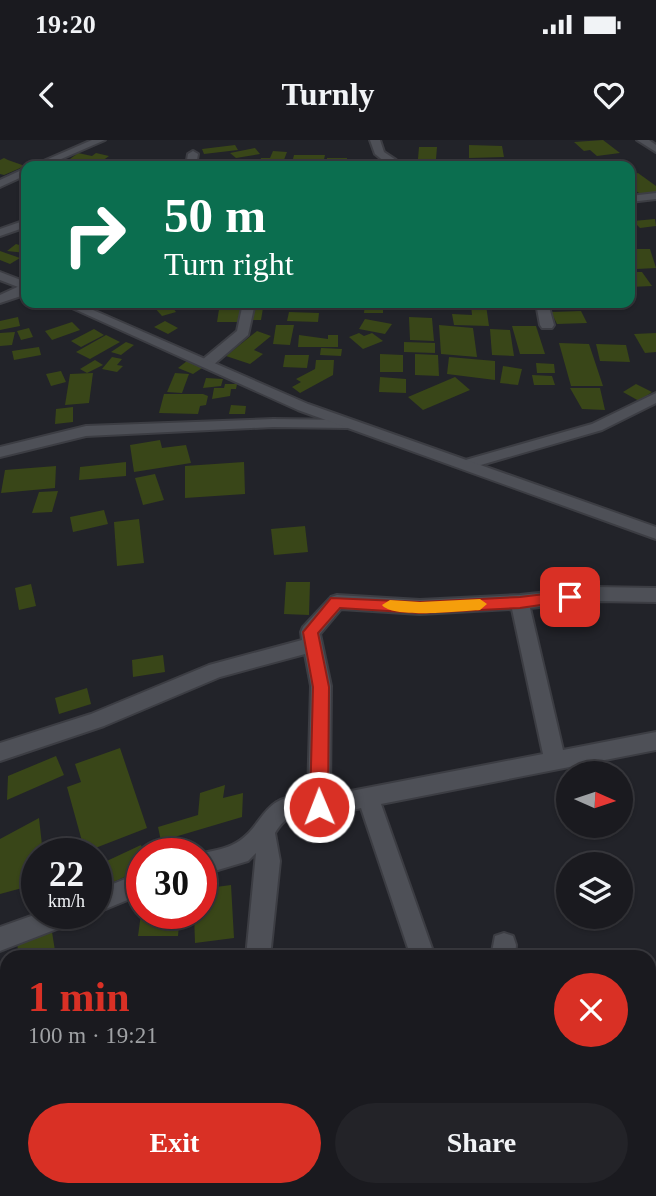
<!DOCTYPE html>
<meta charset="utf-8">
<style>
:root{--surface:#1a1a1f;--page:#232328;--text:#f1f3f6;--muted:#9fa1a4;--line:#38383d;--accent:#d93025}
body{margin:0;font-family:"Times New Roman",serif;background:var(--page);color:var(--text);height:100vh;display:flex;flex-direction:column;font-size:26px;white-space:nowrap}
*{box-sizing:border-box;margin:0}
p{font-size:23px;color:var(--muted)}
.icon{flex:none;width:38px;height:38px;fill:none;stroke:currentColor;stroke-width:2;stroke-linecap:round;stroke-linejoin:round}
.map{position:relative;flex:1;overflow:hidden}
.side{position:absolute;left:0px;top:810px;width:656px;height:247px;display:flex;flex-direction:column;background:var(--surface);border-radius:21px 21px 0 0;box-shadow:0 2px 5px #0004,0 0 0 2px var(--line)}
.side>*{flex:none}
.top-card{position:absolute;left:21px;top:21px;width:614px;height:147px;border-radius:14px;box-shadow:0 2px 5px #0004,0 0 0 2px var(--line);background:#0b6e4f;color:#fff;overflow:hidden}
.needle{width:46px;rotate:93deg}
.buttons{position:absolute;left:556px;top:621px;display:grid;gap:14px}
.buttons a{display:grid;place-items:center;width:77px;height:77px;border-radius:50%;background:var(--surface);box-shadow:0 2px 5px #0004,0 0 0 2px var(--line);font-size:35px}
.speed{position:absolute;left:21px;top:698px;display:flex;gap:14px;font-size:35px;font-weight:700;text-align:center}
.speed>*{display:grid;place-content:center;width:91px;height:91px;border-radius:50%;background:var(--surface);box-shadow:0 2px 5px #0004,0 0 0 2px var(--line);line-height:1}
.speed small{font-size:18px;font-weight:400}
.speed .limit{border:10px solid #d22;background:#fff;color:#111}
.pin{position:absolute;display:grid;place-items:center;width:60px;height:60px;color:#fff;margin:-30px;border-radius:14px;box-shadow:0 4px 10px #0006}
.me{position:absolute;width:77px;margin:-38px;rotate:359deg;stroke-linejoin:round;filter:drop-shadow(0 0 5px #0008)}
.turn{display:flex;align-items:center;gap:24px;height:147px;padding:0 28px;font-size:32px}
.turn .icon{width:91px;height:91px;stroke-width:2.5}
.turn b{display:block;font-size:49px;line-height:60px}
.round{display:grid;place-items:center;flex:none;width:74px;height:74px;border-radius:37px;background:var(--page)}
.head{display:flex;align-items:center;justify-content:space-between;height:119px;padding:0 28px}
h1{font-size:42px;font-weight:700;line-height:52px;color:var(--accent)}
.cta{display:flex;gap:14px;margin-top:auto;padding:14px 28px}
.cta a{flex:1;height:80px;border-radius:42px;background:var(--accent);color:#fff;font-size:28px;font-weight:700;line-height:80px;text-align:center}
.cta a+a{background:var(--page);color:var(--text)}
.status{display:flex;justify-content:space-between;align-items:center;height:49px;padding:0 35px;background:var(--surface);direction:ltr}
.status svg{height:19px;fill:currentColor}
header{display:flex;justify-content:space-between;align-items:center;height:91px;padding:0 28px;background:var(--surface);font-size:32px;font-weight:700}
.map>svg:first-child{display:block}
</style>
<div class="status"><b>19:20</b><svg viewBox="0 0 49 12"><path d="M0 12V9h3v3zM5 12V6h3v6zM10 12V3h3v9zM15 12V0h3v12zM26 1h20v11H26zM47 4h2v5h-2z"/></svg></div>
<header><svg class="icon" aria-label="back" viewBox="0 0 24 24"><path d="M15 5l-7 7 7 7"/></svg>Turnly<svg class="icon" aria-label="heart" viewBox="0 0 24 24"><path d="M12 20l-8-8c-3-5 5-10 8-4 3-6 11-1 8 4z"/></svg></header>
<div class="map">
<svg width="656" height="1056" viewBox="0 0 656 1056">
<rect width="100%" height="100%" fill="#222329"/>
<g fill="#394618">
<path d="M603,0L620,13L597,16L590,10L584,11L574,2Z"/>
<path d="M235,5L238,10L204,14L202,9Z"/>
<path d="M469,5L502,6L504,17L469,18Z"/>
<path d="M419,7H437L436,19H418Z"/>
<path d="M255,8L260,14L236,18L230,13Z"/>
<path d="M273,11L287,12L282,25L259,24L261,18H270Z"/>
<path d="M78,13L92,16L96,13L109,16L98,24L70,19Z"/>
<path d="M294,15H325L323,24L292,23Z"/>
<path d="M4,18L8,20L25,26L4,35L0,34V20Z"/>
<path d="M327,18H347V26H326Z"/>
<path d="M638,33L656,46V53L642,55L630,47V35Z"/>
<path d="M655,79L656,86L640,88L633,81Z"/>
<path d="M16,104L26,107V113L7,111Z"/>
<path d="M630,109H650L656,128L637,129L630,117Z"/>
<path d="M0,111L20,118L10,124L0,120Z"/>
<path d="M630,132H642L652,146L630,147Z"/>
<path d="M169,163L176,172L162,176L154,167Z"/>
<path d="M220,163H242L239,182H217Z"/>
<path d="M256,163H269L268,168H263L261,180H252Z"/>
<path d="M365,163H383V173H364Z"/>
<path d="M471,165H486L489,186L454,185L452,174L472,175Z"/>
<path d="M581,171L587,183L557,184L551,172Z"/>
<path d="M289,172L319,173L318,182L287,181Z"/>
<path d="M18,177L20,186L0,190V181Z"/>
<path d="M409,177L432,178L434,201L410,200Z"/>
<path d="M365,179L392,184L385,194L359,189Z"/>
<path d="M165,181L178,188L168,194L154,187Z"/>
<path d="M72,182L80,190L52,200L45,191Z"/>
<path d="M276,185H294L290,205L273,204Z"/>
<path d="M439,185L473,188L477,217L441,214Z"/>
<path d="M512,186H536L545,214H520Z"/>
<path d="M29,188L33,197L21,200L17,191Z"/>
<path d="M94,189L104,195L81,207L71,201Z"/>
<path d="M490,189L510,190L514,216L492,215Z"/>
<path d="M257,191L271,196L254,210L263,214L250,224L226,216Z"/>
<path d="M15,192L12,205L0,206V193Z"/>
<path d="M359,193L364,196L372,193L383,201L363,209L349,197Z"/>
<path d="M656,193V212L645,213L634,194Z"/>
<path d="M106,195L120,202L90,219L76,212Z"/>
<path d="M299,195L328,199V195H338V207H298Z"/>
<path d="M126,202L134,205L121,215L111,212Z"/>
<path d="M404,202L435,203V213L404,212Z"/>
<path d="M559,203L589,204L603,246H571Z"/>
<path d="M596,204L626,205L630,222L600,221Z"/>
<path d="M39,207L41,215L14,220L12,211Z"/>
<path d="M321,208L342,209L341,216L320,215Z"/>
<path d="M380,214L403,215V232H380Z"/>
<path d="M415,214L438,215L439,236L415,235Z"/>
<path d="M285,215H309L307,228L283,227Z"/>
<path d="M112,217L122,219L117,225L123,226L117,232L102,229Z"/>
<path d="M449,217L495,221V240L447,234Z"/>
<path d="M95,220L103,225L87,233L80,229Z"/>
<path d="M316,220H334L333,235L300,253L292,247L301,242L296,239L315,229Z"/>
<path d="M187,221L202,228L193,234L178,228Z"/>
<path d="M536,223L554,224L555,233H537Z"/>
<path d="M503,226L522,229L518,245L500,243Z"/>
<path d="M61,231L66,242L51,246L46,234Z"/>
<path d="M93,233L89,263L65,265L70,234Z"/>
<path d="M175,233L189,234L182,253L167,252Z"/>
<path d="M532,235L552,236L555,245H534Z"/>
<path d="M380,237L406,239V253L379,252Z"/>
<path d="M455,237L470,250L423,270L408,257Z"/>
<path d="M206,238L223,239L221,246L203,248Z"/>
<path d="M225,244H237L236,249H231L230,256L212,259L214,248H224Z"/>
<path d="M636,244L652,252L639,261L623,252Z"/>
<path d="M570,248H600L605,270L582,269Z"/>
<path d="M164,254H203L208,256L206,265L200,266L198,274L159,273Z"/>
<path d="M231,265L246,266L245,274H229Z"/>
<path d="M73,267V282L55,284L56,269Z"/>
<path d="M160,300L162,308L186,305L191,323L134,332L130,305Z"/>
<path d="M126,322V336L79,340L80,327Z"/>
<path d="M244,322L245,354L185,358V326Z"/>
<path d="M56,326L55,348L1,353L5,330Z"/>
<path d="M155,334L164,360L143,365L135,338Z"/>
<path d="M58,351L52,372L32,373L39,352Z"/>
<path d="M104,370L108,384L73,392L70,377Z"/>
<path d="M139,379L144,423L117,426L114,382Z"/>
<path d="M305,386L308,412L274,415L271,389Z"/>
<path d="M286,442H310L309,475L284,474Z"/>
<path d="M31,444L36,466L19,470L15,448Z"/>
<path d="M163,515L165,532L133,537L132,520Z"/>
<path d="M87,548L91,564L59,574L55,558Z"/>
<path d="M120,608L147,688L85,712L67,647L81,642L75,624Z"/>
<path d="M56,616L64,635L7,660L8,636Z"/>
<path d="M225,645L223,658L243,653L242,677L161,701L158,687L198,675L200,653Z"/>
<path d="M39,678L43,714H37V744L0,754V699Z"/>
<path d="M141,705L144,714H142V729L96,750V726Z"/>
<path d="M231,745L234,798L195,803L194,774H201V749Z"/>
<path d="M141,774H180L178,796H138Z"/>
<path d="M52,792L56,817H19L17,803Z"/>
<path d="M171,811V817H83V815Z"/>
<path d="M7,848V952L0,953V849Z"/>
<path d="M0,965H7V1050H37V1056H0Z"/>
<path d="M94,1050H234V1056H93Z"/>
</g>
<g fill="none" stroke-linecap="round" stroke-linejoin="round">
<defs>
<g id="minor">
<path d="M92,0H105L45,26H32Z"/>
<path d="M370,0H380L384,12L396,20V24L380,26L385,22L375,14Z"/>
<path d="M637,0H649L656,5V12Z"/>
<path d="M193,11L198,14L196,26H186L188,14Z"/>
<path d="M244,23H274L279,26H239Z"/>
<path d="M26,28V35L0,47V40Z"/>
<path d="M656,53V59L630,62V56Z"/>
<path d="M26,80V87L0,96V89Z"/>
<path d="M26,143L24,155L0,163V155Z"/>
<path d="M243,163H255L248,195L212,226H202V220L237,191Z"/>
<path d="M536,163H548L554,185L552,188H542L540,185Z"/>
<path d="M656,253V263L602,290L467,329L459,324L462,321L592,284Z"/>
<path d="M273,279L347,280L354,284L347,288L273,287L86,296L0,317V307L86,286Z"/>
<path d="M595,447L656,448V462L595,461L530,468L563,610L656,592V610L381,664L435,817H411L361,668C348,671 334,675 320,676C297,679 290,669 275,693L280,721L270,817H246L256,713L248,721L201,735L199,714C210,711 222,710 232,705C265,690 259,653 308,656L311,546L305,514L220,537L104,586L0,621V603L91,574L209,525L302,500L301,492L303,487L331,457L337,455L420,460L520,455ZM341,469L420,474L512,469L543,614L330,655L331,546L320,494Z"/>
<path d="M142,732V754L96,773V751Z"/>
<path d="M37,774H79L75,782L0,811V787Z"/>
<path d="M504,793L513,796L516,805L515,817H491L495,796Z"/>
<rect x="649" y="985" width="7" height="28"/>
<path d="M260,1050H288L290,1056H262Z"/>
<path d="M366,1050H406L404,1056H364Z"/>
<path d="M519,1050H548L550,1056H521Z"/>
</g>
<g id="secondary">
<path d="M0,132L26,142V150L0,140Z"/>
<path d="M61,163H77L308,264L656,387V399L298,270Z"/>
</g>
</defs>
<use href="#minor" stroke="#3c3d43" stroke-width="4"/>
<use href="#secondary" stroke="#3c3d43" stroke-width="4"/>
<use href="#minor" fill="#4e5057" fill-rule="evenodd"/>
<use href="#secondary" fill="#4e5057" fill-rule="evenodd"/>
</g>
<path fill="#d93025" stroke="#8d1f18" stroke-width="2" d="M570,451L575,453L577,457L575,460L520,468L420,473L340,468L318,493L329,547L328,667L326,673L319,675L313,673L310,667L313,547L303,492L331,458L420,462L520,457Z"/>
<path fill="#f59e0b" d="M480,459L487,464L480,470C461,471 393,479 382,465L390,460L420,462Z"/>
</svg>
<div class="buttons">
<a><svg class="needle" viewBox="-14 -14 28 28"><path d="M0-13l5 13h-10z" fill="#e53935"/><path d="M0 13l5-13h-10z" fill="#9fa1a4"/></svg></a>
<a><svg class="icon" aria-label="layers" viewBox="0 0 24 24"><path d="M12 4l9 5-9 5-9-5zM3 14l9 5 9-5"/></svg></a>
</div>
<div class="speed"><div>22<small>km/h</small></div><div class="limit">30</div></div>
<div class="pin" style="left:570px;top:457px;background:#d93025"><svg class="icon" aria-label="arrive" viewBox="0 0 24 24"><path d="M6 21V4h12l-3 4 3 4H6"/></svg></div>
<svg class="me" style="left:319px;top:667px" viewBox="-20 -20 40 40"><circle r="17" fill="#d93025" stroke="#fff" stroke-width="3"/><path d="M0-11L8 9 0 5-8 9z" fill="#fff"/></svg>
<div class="top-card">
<div class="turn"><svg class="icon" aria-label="right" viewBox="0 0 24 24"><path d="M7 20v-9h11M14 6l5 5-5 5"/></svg><div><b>50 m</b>Turn right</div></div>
</div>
<section class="side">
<div class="head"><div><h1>1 min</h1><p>100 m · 19:21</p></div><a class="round" style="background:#d93025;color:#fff"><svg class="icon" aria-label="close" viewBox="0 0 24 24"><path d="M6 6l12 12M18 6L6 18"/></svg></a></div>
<div class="cta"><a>Exit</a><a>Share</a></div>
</section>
</div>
